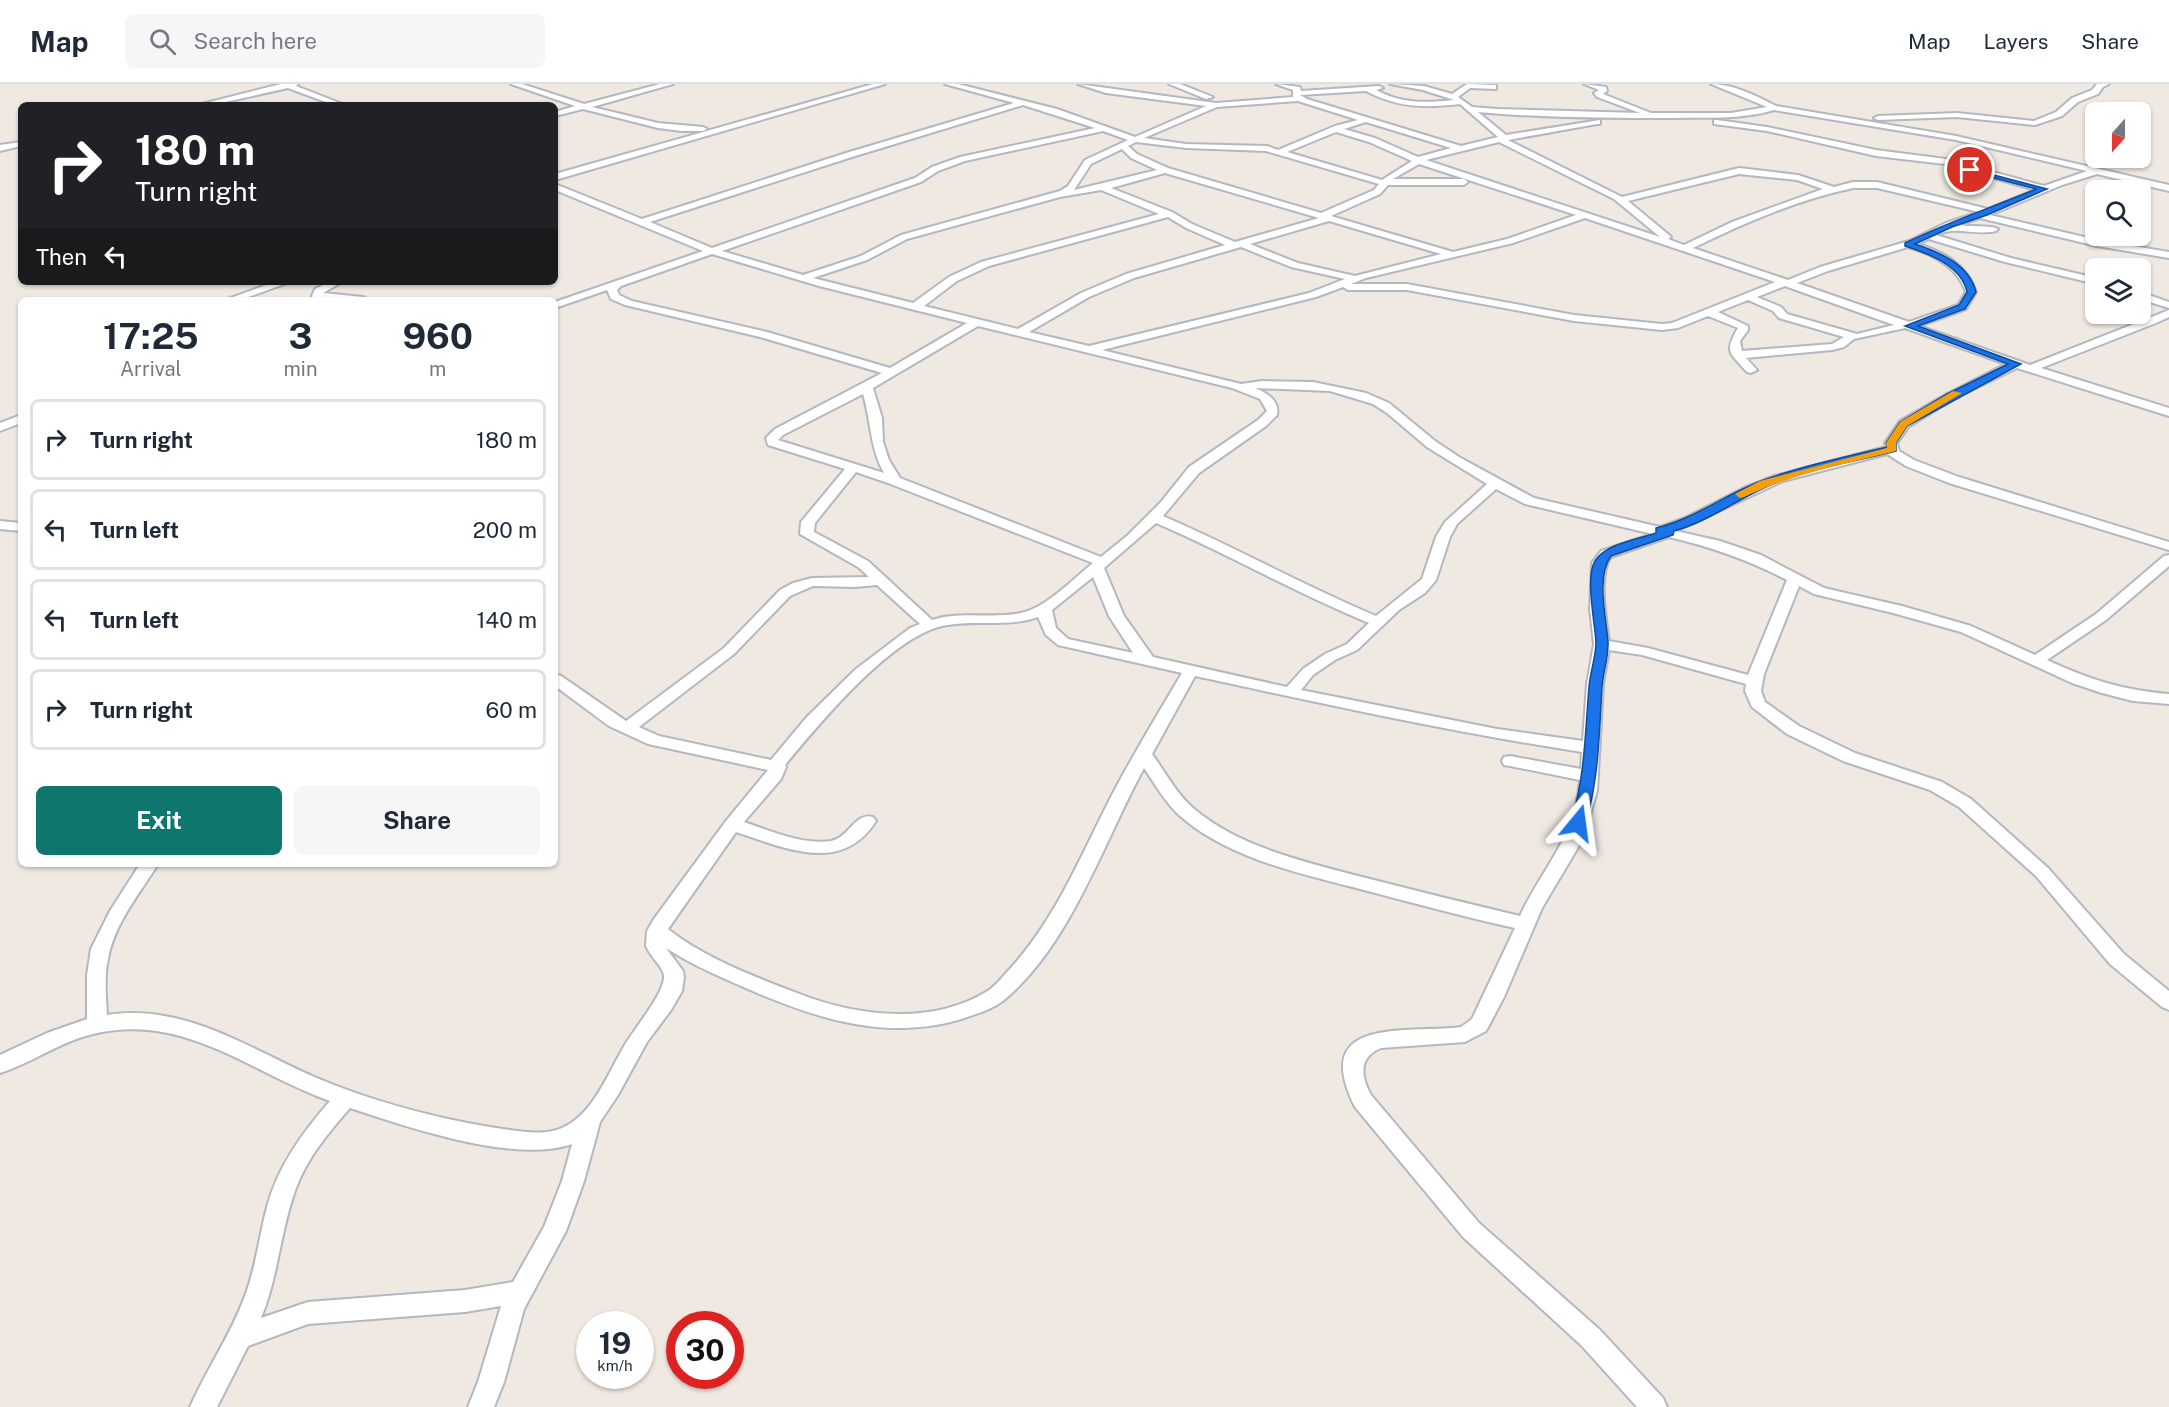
<!DOCTYPE html>
<style>
:root{--surface:#fff;--page:#f6f6f7;--text:#1f2937;--muted:#747a83;--line:#e0e1e3;--accent:#0f766e}
body{margin:0;font-family:"Public Sans",sans-serif;background:var(--page);color:var(--text);height:100vh;display:flex;flex-direction:column;font-size:22px;white-space:nowrap}
*{box-sizing:border-box;margin:0}
p{font-size:20px;color:var(--muted)}
.icon{flex:none;width:33px;height:33px;fill:none;stroke:currentColor;stroke-width:2;stroke-linecap:round;stroke-linejoin:round}
.map{position:relative;flex:1;overflow:hidden}
.panel{position:absolute;left:18px;top:213px;width:540px;height:570px;display:flex;flex-direction:column;background:var(--surface);border-radius:9px;box-shadow:0 2px 4px #0004}
.panel>*{flex:none}
.hud{position:absolute;left:18px;top:18px;width:540px;height:183px;border-radius:9px;box-shadow:0 2px 4px #0004;background:#202124;color:#fff;overflow:hidden}
.needle{width:39px;rotate:201deg}
.buttons{position:absolute;left:2085px;top:18px;display:grid;gap:12px}
.buttons a{display:grid;place-items:center;width:66px;height:66px;border-radius:9px;background:var(--surface);box-shadow:0 2px 4px #0004;font-size:30px}
.speed{position:absolute;left:576px;top:1227px;display:flex;gap:12px;font-size:30px;font-weight:700;text-align:center}
.speed>*{display:grid;place-content:center;width:78px;height:78px;border-radius:50%;background:var(--surface);box-shadow:0 2px 4px #0004;line-height:1}
.speed small{font-size:15px;font-weight:400}
.speed .limit{border:9px solid #d22;background:#fff;color:#111}
.pin{position:absolute;display:grid;place-items:center;width:51px;height:51px;color:#fff;margin:-26px;border:3px solid #fff;border-radius:50%;box-shadow:0 2px 6px #0007}
.me{position:absolute;width:66px;margin:-33px;rotate:16deg;stroke-linejoin:round;filter:drop-shadow(0 0 4px #0008)}
.turn{display:flex;align-items:center;gap:21px;height:126px;padding:0 18px;font-size:27px}
.turn .icon{width:78px;height:78px;stroke-width:2.5}
.turn b{display:block;font-size:42px;line-height:51px}
.then{display:flex;align-items:center;height:57px;padding:0 18px;background:#0003;gap:12px;font-size:22px}
.eta{display:flex;justify-content:space-evenly;align-items:center;height:102px;text-align:center}
.eta b{font-size:36px;font-weight:700;line-height:42px}
.button{display:flex;gap:12px;margin-top:auto;padding:12px 18px}
.button a{flex:1;height:69px;border-radius:9px;background:var(--accent);color:#fff;font-size:24px;font-weight:700;line-height:69px;text-align:center}
.button a+a{background:var(--page);color:var(--text)}
ul{padding:0;list-style:none}
li{display:flex;align-items:center;gap:18px;height:81px;margin:0 12px 9px;padding:0 6px;border:3px solid var(--line);border-radius:9px}
li div{flex:1}
li b{display:block;font-size:22px}
li em{font-style:normal}
header{display:flex;align-items:center;gap:36px;box-sizing:border-box;height:84px;padding:0 30px;background:var(--surface);border-bottom:2px solid var(--line)}
header strong{font-size:28px}
nav{display:flex;gap:33px;margin-inline-start:auto;font-size:21px}
.search{width:420px;height:54px;background:var(--page);display:flex;align-items:center;gap:15px;box-sizing:border-box;padding:0 21px;border-radius:9px;color:var(--muted);font-size:22px}
.map>svg:first-child{display:block}
</style>
<header>
<strong>Map</strong>
<div class="search"><svg class="icon" aria-label="search" viewBox="0 0 24 24"><circle cx="10" cy="10" r="6"/><path d="M15 15l6 6"/></svg>Search here</div>
<nav><a>Map</a><a>Layers</a><a>Share</a></nav>
</header>
<div class="map">
<svg width="2169" height="1323" viewBox="0 0 2169 1323">
<rect width="100%" height="100%" fill="#efe9e1"/>
<g fill="none" stroke-linecap="round" stroke-linejoin="round">
<defs>
<g id="street">
<path d="M281,0H298L296,2L345,21H334L288,4L212,21H198Z"/>
<path d="M511,0H522L584,20L660,0H673L592,23L658,39L703,43L707,45L703,47H681L658,44L583,25L555,32V28L575,22Z"/>
<path d="M873,0H885L555,96V90Z"/>
<path d="M945,0H958L1057,25L1135,53L1206,22L1106,9L1078,0L1216,19L1293,13V6L1276,0L1300,3L1301,7L1379,2L1383,4L1376,6C1402,20 1426,19 1454,16L1423,6L1390,0L1424,2L1452,10L1467,0L1493,1H1496V5L1470,4L1458,13L1472,23L1497,25L1640,29L1597,13L1594,9L1599,6L1584,0L1606,3L1607,7L1603,10L1651,29H1731L1767,23L1711,0C1733,0 1757,12 1776,22L1956,52L2169,101V107L2097,90L2062,101L1990,131L2097,156L2169,168V174L2097,162L1980,134L1959,141C1969,143 1991,141 1998,145L1996,147C1974,152 1956,141 1936,151L2011,174L2096,194V200L2005,178L1929,155L1918,160C1944,168 1967,181 1976,208L1966,225L1919,242L2030,281L2169,226V233L2156,239L2041,284L2169,324V332L2017,284L1955,314L1908,343L1897,359L1899,367L1914,376L1959,393L2169,458V466L1949,399L1906,382L1887,370L1783,397L1676,447L1720,457L1761,471L1824,504L1902,522L1971,542L2035,571L2096,530L2164,472L2169,471V482L2106,536L2047,576C2091,596 2121,606 2169,610V620L2133,617L2102,609L2072,599L1961,548L1893,529L1814,510L1799,502L1764,590L1761,607L1765,618L1799,642L1855,669L1942,698L1971,715L2048,784L2124,870L2169,907V926L2162,923L2110,880L2036,792L1959,723L1930,706L1843,677L1787,650L1752,623L1745,607L1746,600L1642,571L1609,566L1603,600L1597,707L1583,755L1542,824L1504,913L1486,947L1465,958L1381,964C1359,973 1360,991 1371,1011L1479,1139L1600,1246L1663,1314L1667,1323H1637L1582,1262L1463,1153L1355,1023C1309,931 1406,950 1461,943L1472,935L1515,844C1464,833 1414,819 1364,806C1303,790 1228,775 1179,731C1165,718 1155,700 1144,684C1103,759 1071,860 1004,916C992,926 973,931 958,936C887,956 821,936 755,908C725,895 694,882 666,864L683,887L684,893L682,907L671,926L647,958L618,1011L600,1038L584,1097L566,1147L524,1225L504,1298L494,1323H468L478,1298L501,1222L465,1228L308,1240L248,1262L217,1323H190C207,1284 231,1251 245,1212C256,1183 259,1153 267,1123C278,1082 303,1048 330,1017C249,988 184,928 93,950C59,958 32,979 0,989V971L47,949L87,935V891L91,865L110,827L140,780H158C140,809 114,840 108,875C104,893 106,913 107,931C182,919 247,963 312,992C368,1016 430,1033 490,1043C511,1046 542,1053 562,1044C592,1031 607,992 622,966C630,949 671,903 663,888C659,879 650,872 646,862L647,847L654,835L726,737L768,686L648,660L609,642L555,602V590L561,592L626,637L724,564L780,506L793,499L812,494L869,493L858,483L800,450L801,438L845,385L768,361L766,354L775,345L882,289L760,253L625,221L611,215L607,206L555,224V218L703,167L555,106V100L642,135L846,69L1014,19ZM1366,7C1398,24 1425,24 1460,20L1498,53L1461,62L1307,15L1300,11ZM1298,17L1358,36L1335,42L1278,66L1267,62L1186,60L1144,54L1217,23ZM1023,21L1095,44L960,73L932,83L915,94L712,164L650,138L852,73ZM1774,26L1956,56L2087,87L2044,102L1946,75L1876,66L1767,43L1717,36H1714V40L1767,47L1876,72L1945,80L2035,106L1988,125L1877,98H1853L1834,103L1798,91L1739,84L1622,113L1508,56L1597,40H1600V36L1506,51L1478,28C1543,34 1608,34 1673,34C1707,33 1741,36 1774,26ZM1366,38L1451,64L1418,73L1375,54L1344,45ZM1103,47L1128,56L1085,76L1068,102L1060,107L901,151L861,172L803,191L722,167L921,98L938,87L965,77ZM1336,48L1369,58L1412,77L1382,96L1287,68ZM1136,58L1186,64L1266,67L1379,100L1374,106L1321,129L1168,84L1137,70L1128,62ZM1499,58L1614,115L1660,153L1426,76ZM1122,65L1131,74L1157,86L1074,106L1091,80ZM1419,80L1576,131L1507,155L1453,168L1331,132L1380,110L1388,101H1464L1468,98L1464,95H1393ZM1165,89L1319,134L1235,158L1192,140L1172,128L1111,104ZM1739,90L1797,96L1823,105L1732,138L1684,161L1668,155L1671,153L1669,151L1628,117ZM1853,104H1877L1979,128L1946,139L1909,157L1820,183L1788,196L1693,164C1744,139 1797,116 1853,104ZM1101,106L1159,130L981,178L949,193L913,219L813,194L867,176L907,155L1060,113ZM1168,133L1186,144L1225,161L1126,190L1081,209L1018,245L924,222L957,197L989,182ZM1585,134L1775,198L1672,239L1662,240L1574,231L1407,200H1351L1366,194L1513,159ZM1329,137L1441,170L1355,192L1298,179L1250,160ZM1241,163L1291,183L1345,195L1309,209L1089,262L1029,248L1089,213L1134,194ZM1908,163C1933,170 1957,182 1966,208L1958,221L1909,238L1797,199L1828,187ZM712,170L819,202L967,239L890,284L767,248L632,217L619,211L617,206L621,202ZM1785,202L1894,241L1857,250L1787,230L1781,223L1757,213ZM1343,203L1348,206H1407L1574,237L1662,246L1678,244L1708,232L1738,244C1724,268 1729,268 1747,288L1751,289L1757,286L1746,274L1832,266L1844,263L1854,255L1905,244L2006,280L1947,310L1900,337L1885,359L1886,363L1774,392L1746,403L1685,434L1660,443L1534,414L1459,373L1435,357L1389,319L1366,309L1313,298L1262,297L1241,300L1102,266L1316,213ZM1748,216L1773,227L1779,234L1844,253L1832,260L1742,267L1740,257L1748,246V242L1718,228ZM978,242L1232,304L1260,315L1267,327L1258,336L1189,383L1161,418L1128,451L1101,473L900,394L889,376L883,358L882,334L873,304ZM1255,304L1330,307L1373,320L1387,329L1427,363L1487,400L1445,438L1436,453L1422,495L1376,532C1304,502 1235,463 1163,432L1199,389L1266,342L1277,331C1280,317 1267,309 1255,304ZM863,310C871,337 870,364 884,389L778,356L783,351ZM856,388L888,399L1093,479C1073,495 1050,520 1025,528C995,536 962,526 932,536L868,477L814,448L815,439ZM1496,405L1525,420L1653,450L1601,467L1592,479L1590,525L1594,560L1587,600L1583,657L1497,645L1301,606L1313,591L1335,576L1357,566L1399,526L1425,509L1436,496L1450,453L1457,440ZM1156,439C1228,470 1296,509 1369,539L1347,560L1325,570L1303,585L1287,603L1153,573L1124,532L1104,484ZM1669,453C1711,463 1749,476 1787,496L1748,591L1648,564L1609,557C1606,536 1598,490 1611,473ZM1093,493L1109,532L1133,569L1068,555L1056,544L1052,526ZM877,501L920,540L910,544L856,585L806,634L771,676L659,652L639,643L734,570L790,512L813,502L855,503ZM1038,533L1046,551L1058,561L1182,589C1158,630 1134,669 1112,711C1081,771 1056,835 1009,886C1002,893 995,903 986,908C930,942 855,932 797,909C753,892 706,875 668,845L736,748C785,764 842,791 876,737L873,733C855,728 849,754 831,757C802,761 771,747 744,738L781,695L786,683L785,681C819,640 890,554 942,542C974,535 1007,544 1038,533ZM1195,592C1324,620 1452,648 1582,668L1581,685L1510,672L1504,673L1502,677L1504,681L1510,682L1580,696C1576,753 1542,784 1520,832C1470,820 1420,808 1370,795C1310,779 1241,765 1193,724C1176,709 1165,688 1152,670ZM350,1024C408,1043 514,1080 572,1060L562,1097L544,1143L513,1198L465,1206L308,1218L261,1234C279,1190 280,1147 296,1104C307,1074 329,1048 350,1024Z"/>
<path d="M1169,0H1180L1213,13L1206,15Z"/>
<path d="M2097,0H2109L2103,3L2098,10L2078,18L2062,32L2035,41L1957,33L1878,36L1874,34L1878,32L1957,29L2034,37L2056,28L2072,14L2092,6Z"/>
<path d="M21,58V62L0,67V61Z"/>
<path d="M275,198H290L240,216H225Z"/>
<path d="M329,198H342L323,209L363,213L368,216L313,214L312,212L315,205Z"/>
<path d="M2140,208L2169,218V224L2140,215Z"/>
<path d="M21,331V339L0,347V339Z"/>
<path d="M0,437L21,439V447L0,445Z"/>
</g>
</defs>
<use href="#street" stroke="#b4b7c1" stroke-width="4"/>
<use href="#street" fill="#fff" fill-rule="evenodd"/>
</g>
<path fill="#1a73e8" stroke="#114b97" stroke-width="1.5" d="M1967,84L2047,105L1987,131L1952,143L1915,160C1939,168 1969,180 1976,208L1965,225L1918,242L2021,280L1907,342L1896,359V367C1854,378 1805,385 1766,403C1735,417 1707,438 1674,447L1673,451L1611,472C1596,492 1606,534 1608,557C1609,572 1603,588 1602,603C1599,651 1599,692 1586,739L1578,744L1573,742L1571,739C1585,692 1585,651 1589,603C1590,588 1596,573 1596,558C1595,539 1585,493 1595,477C1605,460 1638,455 1656,449V444C1696,434 1724,411 1761,397C1802,382 1845,373 1887,363L1886,359L1900,338L1947,310L2008,280L1905,242L1959,221L1967,208C1961,181 1929,170 1905,162V159C1948,138 1993,123 2036,105L1967,87Z"/>
<path fill="#f59e0b" d="M1953,307L1962,309L1907,342L1896,359V367C1845,380 1792,390 1744,413L1740,414L1735,410L1760,397L1887,364L1886,359L1900,338Z"/>
</svg>
<div class="buttons">
<a><svg class="needle" viewBox="-14 -14 28 28"><path d="M0-13l5 13h-10z" fill="#e53935"/><path d="M0 13l5-13h-10z" fill="#747a83"/></svg></a>
<a><svg class="icon" aria-label="search" viewBox="0 0 24 24"><circle cx="10" cy="10" r="6"/><path d="M15 15l6 6"/></svg></a>
<a><svg class="icon" aria-label="layers" viewBox="0 0 24 24"><path d="M12 4l9 5-9 5-9-5zM3 14l9 5 9-5"/></svg></a>
</div>
<div class="speed"><div>19<small>km/h</small></div><div class="limit">30</div></div>
<div class="pin" style="left:1970px;top:86px;background:#d93025"><svg class="icon" aria-label="arrive" viewBox="0 0 24 24"><path d="M6 21V4h12l-3 4 3 4H6"/></svg></div>
<svg class="me" style="left:1578px;top:739px" viewBox="-20 -20 40 40"><path d="M0-17L14 15 0 8-14 15z" fill="#1a73e8" stroke="#fff" stroke-width="4"/></svg>
<div class="hud">
<div class="turn"><svg class="icon" aria-label="right" viewBox="0 0 24 24"><path d="M7 20v-9h11M14 6l5 5-5 5"/></svg><div><b>180 m</b>Turn right</div></div>
<div class="then">Then<svg class="icon" aria-label="left" viewBox="0 0 24 24"><path d="M17 20v-9H6M10 6l-5 5 5 5"/></svg></div>
</div>
<section class="panel">
<div class="eta">
<div><b>17:25</b><p>Arrival</p></div>
<div><b>3</b><p>min</p></div>
<div><b>960</b><p>m</p></div>
</div>
<ul>
<li><svg class="icon" aria-label="right" viewBox="0 0 24 24"><path d="M7 20v-9h11M14 6l5 5-5 5"/></svg><div><b>Turn right</b></div><em>180 m</em></li>
<li><svg class="icon" aria-label="left" viewBox="0 0 24 24"><path d="M17 20v-9H6M10 6l-5 5 5 5"/></svg><div><b>Turn left</b></div><em>200 m</em></li>
<li><svg class="icon" aria-label="left" viewBox="0 0 24 24"><path d="M17 20v-9H6M10 6l-5 5 5 5"/></svg><div><b>Turn left</b></div><em>140 m</em></li>
<li><svg class="icon" aria-label="right" viewBox="0 0 24 24"><path d="M7 20v-9h11M14 6l5 5-5 5"/></svg><div><b>Turn right</b></div><em>60 m</em></li>
</ul>
<div class="button"><a>Exit</a><a>Share</a></div>
</section>
</div>
